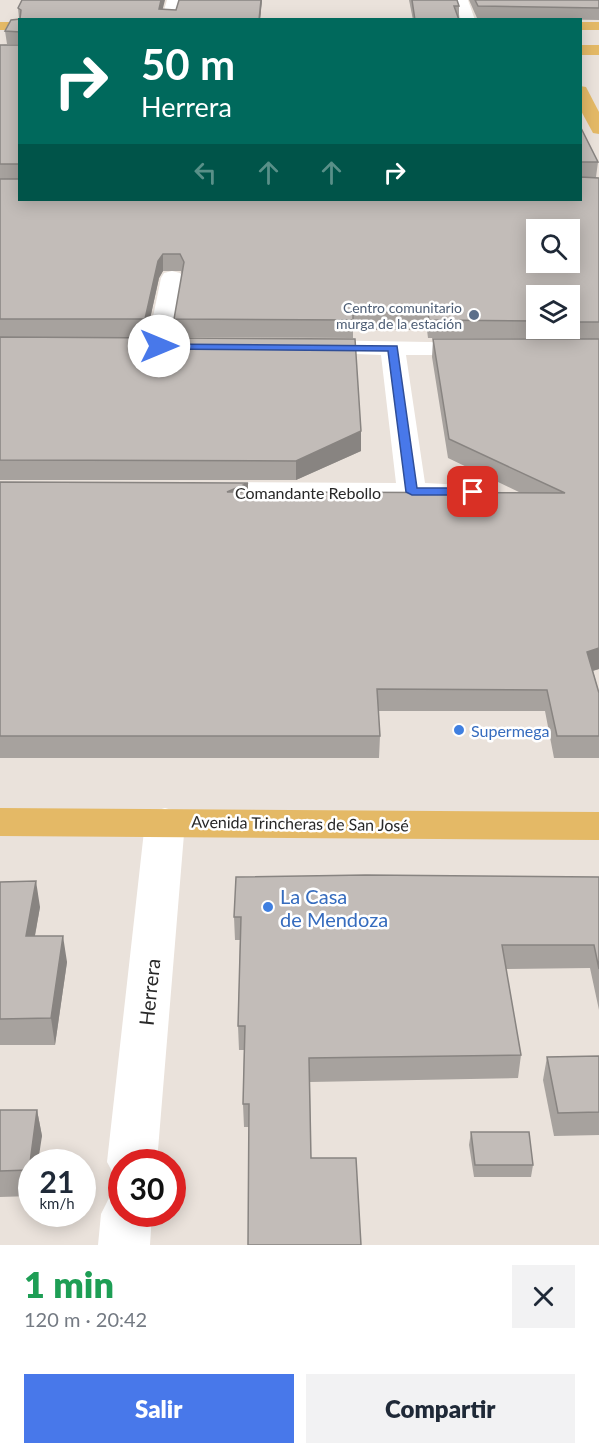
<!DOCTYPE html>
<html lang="es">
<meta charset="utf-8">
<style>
:root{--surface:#fff;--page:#f2f2f3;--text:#1f2937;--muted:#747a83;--accent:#4878ea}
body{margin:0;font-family:Lato,sans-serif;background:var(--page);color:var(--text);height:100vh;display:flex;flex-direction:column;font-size:22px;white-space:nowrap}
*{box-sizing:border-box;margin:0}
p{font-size:20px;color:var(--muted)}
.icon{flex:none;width:33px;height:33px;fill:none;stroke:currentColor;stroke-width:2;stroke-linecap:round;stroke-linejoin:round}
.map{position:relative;height:1245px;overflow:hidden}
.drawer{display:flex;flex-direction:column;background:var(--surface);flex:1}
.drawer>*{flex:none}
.top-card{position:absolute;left:18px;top:18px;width:564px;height:183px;border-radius:0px;box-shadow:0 3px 15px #0003;background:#00695c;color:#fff;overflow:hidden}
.tools{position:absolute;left:526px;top:219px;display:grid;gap:12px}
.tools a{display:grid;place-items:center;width:54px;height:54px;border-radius:0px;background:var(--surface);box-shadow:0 3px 15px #0003;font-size:30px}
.speed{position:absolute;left:18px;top:1149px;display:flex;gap:12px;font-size:30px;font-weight:700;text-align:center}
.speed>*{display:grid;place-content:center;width:78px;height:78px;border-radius:50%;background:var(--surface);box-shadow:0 3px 15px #0003;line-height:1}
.speed small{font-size:15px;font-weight:400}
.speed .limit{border:9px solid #d22;background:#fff;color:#111}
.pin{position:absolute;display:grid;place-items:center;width:51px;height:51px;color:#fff;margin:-26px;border-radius:12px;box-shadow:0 3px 9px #0006}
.me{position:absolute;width:66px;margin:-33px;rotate:90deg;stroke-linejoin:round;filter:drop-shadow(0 0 4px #0008)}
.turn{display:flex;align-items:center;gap:21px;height:126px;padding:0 24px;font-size:27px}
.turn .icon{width:78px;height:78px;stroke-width:2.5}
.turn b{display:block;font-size:42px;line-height:51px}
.lanes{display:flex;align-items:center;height:57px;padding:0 24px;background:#0003;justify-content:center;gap:30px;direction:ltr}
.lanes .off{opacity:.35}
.round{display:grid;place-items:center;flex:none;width:63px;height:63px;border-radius:0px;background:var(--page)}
.summary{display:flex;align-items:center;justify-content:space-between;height:102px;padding:0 24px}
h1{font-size:36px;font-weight:800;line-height:45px;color:#1e9e55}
.cta{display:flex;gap:12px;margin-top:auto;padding:12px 24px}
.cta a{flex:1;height:69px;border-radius:0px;background:var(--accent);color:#fff;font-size:24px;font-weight:800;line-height:69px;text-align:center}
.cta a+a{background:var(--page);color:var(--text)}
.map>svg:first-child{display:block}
</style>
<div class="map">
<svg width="599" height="1245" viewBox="0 0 599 1245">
<rect width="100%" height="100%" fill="#eae2db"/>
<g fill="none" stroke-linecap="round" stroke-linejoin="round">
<g fill="#fff" fill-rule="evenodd">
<path d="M167,0H181L175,20H161Z"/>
<path d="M454,0H468L475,20H461Z"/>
<path d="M172,271L180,273L183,278L171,346L168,351L159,353L150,351L147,346L161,278L164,273Z"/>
<path d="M311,340L487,343L490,348L487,353L478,355H406L425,483L483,486L488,492L483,498L473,501L203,500L193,497L189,491L193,485L203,482L396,483L381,355L302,352L299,347L302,342Z"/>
<path d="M165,808L179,812L185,822L157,1162H122V1180L115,1177L107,1162L145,822L151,812Z"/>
<path d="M122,1193V1214H152L150,1245H98L101,1214L109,1198Z"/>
</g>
<g fill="#e4b966" fill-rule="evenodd">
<rect x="0" y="22" width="20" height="8"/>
<rect x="580" y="22" width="19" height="8"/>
<rect x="580" y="45" width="19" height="10"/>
<path d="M580,86L586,87L599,112V134L593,133L580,109Z"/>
<path d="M0,808L599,812V840L0,836Z"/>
</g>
</g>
<g fill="#a7a29e" fill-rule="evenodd">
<path d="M179,0H262L260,20H20V44H7L5,31L19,19L18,8L176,10Z"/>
<path d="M409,0H457L459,6V20H413Z"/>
<path d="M469,0H599V20L477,18Z"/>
<path d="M0,45L580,126L598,162L596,177H581L599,178V669L593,671L599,693V758H554L545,711H378L380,736L379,758H0V482L248,483V492L521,493L448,458L432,357L433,339H595L428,338L427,330H353V338L175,337L174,319L182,274L181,271H163L159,278L146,337H0ZM537,296H570V328H537Z"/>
<path d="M0,337L361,431V451L296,480H0Z"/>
<path d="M599,877V1010L590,968L506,969L521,1055L518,1078L310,1082L311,1158L361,1245L249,1127H244L243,1104L244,1050H239L238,1026L240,940H235L234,917Z"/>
<path d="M0,880V882L40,907L35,936L67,962L55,1045H0Z"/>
<path d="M599,1056V1135L554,1136L543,1080L547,1057Z"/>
<path d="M0,1110H37L42,1136L32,1162V1196L0,1197Z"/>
<path d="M471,1132L533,1165L531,1177H474L469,1145Z"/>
</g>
<g fill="#888481">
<path d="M161,0H165L160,20L159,9Z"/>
<path d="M261,0H262L260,20H259Z"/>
<path d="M163,254V271L159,278L146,337L145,319L158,261Z"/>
<path d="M361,431V451L296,480V461Z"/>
<path d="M248,483V503L227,492Z"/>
<path d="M599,648V669L584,673L587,652Z"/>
<path d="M36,881L40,907L30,962L26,936Z"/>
<path d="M63,936L67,962L55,1045L51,1018Z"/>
<path d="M37,1110L42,1136L38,1162H32V1185L29,1170Z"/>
</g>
<g fill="#c2bcb8" stroke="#888481" stroke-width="1.5" fill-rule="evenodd">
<path d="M22,0H161L159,9L176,10L179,0H261L259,20H20V32L5,31L11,20L20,19L21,10L18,8Z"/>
<path d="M412,0H457L459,6H454L459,20H415Z"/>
<path d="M475,0H599V8L478,6Z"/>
<rect x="0" y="45" width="20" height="119"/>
<path d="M580,126L598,162H580Z"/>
<path d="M580,177L599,178V322H570V296H537V321L429,320L428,312H353V320L174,319L184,262L180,254H163L158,261L145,319H0V179H20V200H580ZM537,230H570V262H537Z"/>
<path d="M0,337L355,339L361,431L296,461L0,460Z"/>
<path d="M433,339H599V648L587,652L599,693V736H557L547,690L377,689L380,736H0V482L248,483L227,492L565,493L449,439Z"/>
<path d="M366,875L599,877V969L594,945H502L521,1055L309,1058L311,1158H356L361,1245H248L249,1104H243L245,1026H238L241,917H234L236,877Z"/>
<path d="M36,881L26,936H63L51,1018L0,1019V882Z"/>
<path d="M599,1056V1112L558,1113L547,1057Z"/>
<path d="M0,1110H37L29,1170L0,1171Z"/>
<path d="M471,1132H529L533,1165H475Z"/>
</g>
<path fill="#4878ea" stroke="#2f4e98" stroke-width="1.5" d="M155,344L397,346L417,488H473L479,492L473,495H412L406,492L388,351L159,349L154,346Z"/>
<circle fill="#5c6f8a" stroke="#fff" stroke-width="2" cx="474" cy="315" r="6"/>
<g fill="#3f7fe0" stroke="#fff" stroke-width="2">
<circle cx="459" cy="730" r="6"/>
<circle cx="268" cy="907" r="6"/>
</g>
<g text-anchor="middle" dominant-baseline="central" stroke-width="5" stroke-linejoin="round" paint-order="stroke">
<g font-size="14" fill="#4e5e75" stroke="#fff" text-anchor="end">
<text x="462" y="307">Centro comunitario<tspan x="462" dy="16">murga de la estación</tspan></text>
</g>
<g font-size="16" fill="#282828" stroke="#fff">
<text x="308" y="492">Comandante Rebollo</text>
<text transform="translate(300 823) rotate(1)">Avenida Trincheras de San José</text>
</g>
<g font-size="16" fill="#366cbe" stroke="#fff" text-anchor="start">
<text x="471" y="730">Supermega</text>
</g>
<g font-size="20" fill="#366cbe" stroke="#fff" text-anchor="start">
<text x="280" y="896">La Casa<tspan x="280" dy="23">de Mendoza</tspan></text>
</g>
<g font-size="20" fill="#282828" stroke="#fff">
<text transform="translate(149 992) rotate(-84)">Herrera</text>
</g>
</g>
</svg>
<div class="tools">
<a><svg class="icon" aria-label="search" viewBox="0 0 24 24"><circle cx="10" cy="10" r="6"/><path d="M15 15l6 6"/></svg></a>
<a><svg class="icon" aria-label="layers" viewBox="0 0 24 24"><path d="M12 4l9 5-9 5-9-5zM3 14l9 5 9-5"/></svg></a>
</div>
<div class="speed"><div>21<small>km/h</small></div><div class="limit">30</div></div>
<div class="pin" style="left:473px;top:492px;background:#d93025"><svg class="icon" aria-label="arrive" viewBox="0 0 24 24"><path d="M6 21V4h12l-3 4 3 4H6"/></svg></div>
<svg class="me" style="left:159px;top:346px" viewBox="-20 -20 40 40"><circle r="19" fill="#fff"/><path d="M0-13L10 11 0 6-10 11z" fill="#4878ea"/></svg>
<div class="top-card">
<div class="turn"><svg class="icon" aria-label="right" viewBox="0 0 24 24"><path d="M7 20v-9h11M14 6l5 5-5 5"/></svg><div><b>50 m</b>Herrera</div></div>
<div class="lanes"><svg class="icon off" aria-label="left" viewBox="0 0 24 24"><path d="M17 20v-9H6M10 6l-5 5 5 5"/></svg><svg class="icon off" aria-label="ahead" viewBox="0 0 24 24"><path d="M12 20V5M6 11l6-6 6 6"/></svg><svg class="icon off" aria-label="ahead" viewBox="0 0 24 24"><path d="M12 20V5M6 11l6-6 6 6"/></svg><svg class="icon" aria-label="right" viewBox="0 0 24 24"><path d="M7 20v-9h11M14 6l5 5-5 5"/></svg></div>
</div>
</div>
<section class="drawer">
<div class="summary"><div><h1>1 min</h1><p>120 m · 20:42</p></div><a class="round"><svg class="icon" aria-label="close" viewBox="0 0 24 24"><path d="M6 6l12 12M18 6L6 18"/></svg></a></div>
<div class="cta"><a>Salir</a><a>Compartir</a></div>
</section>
